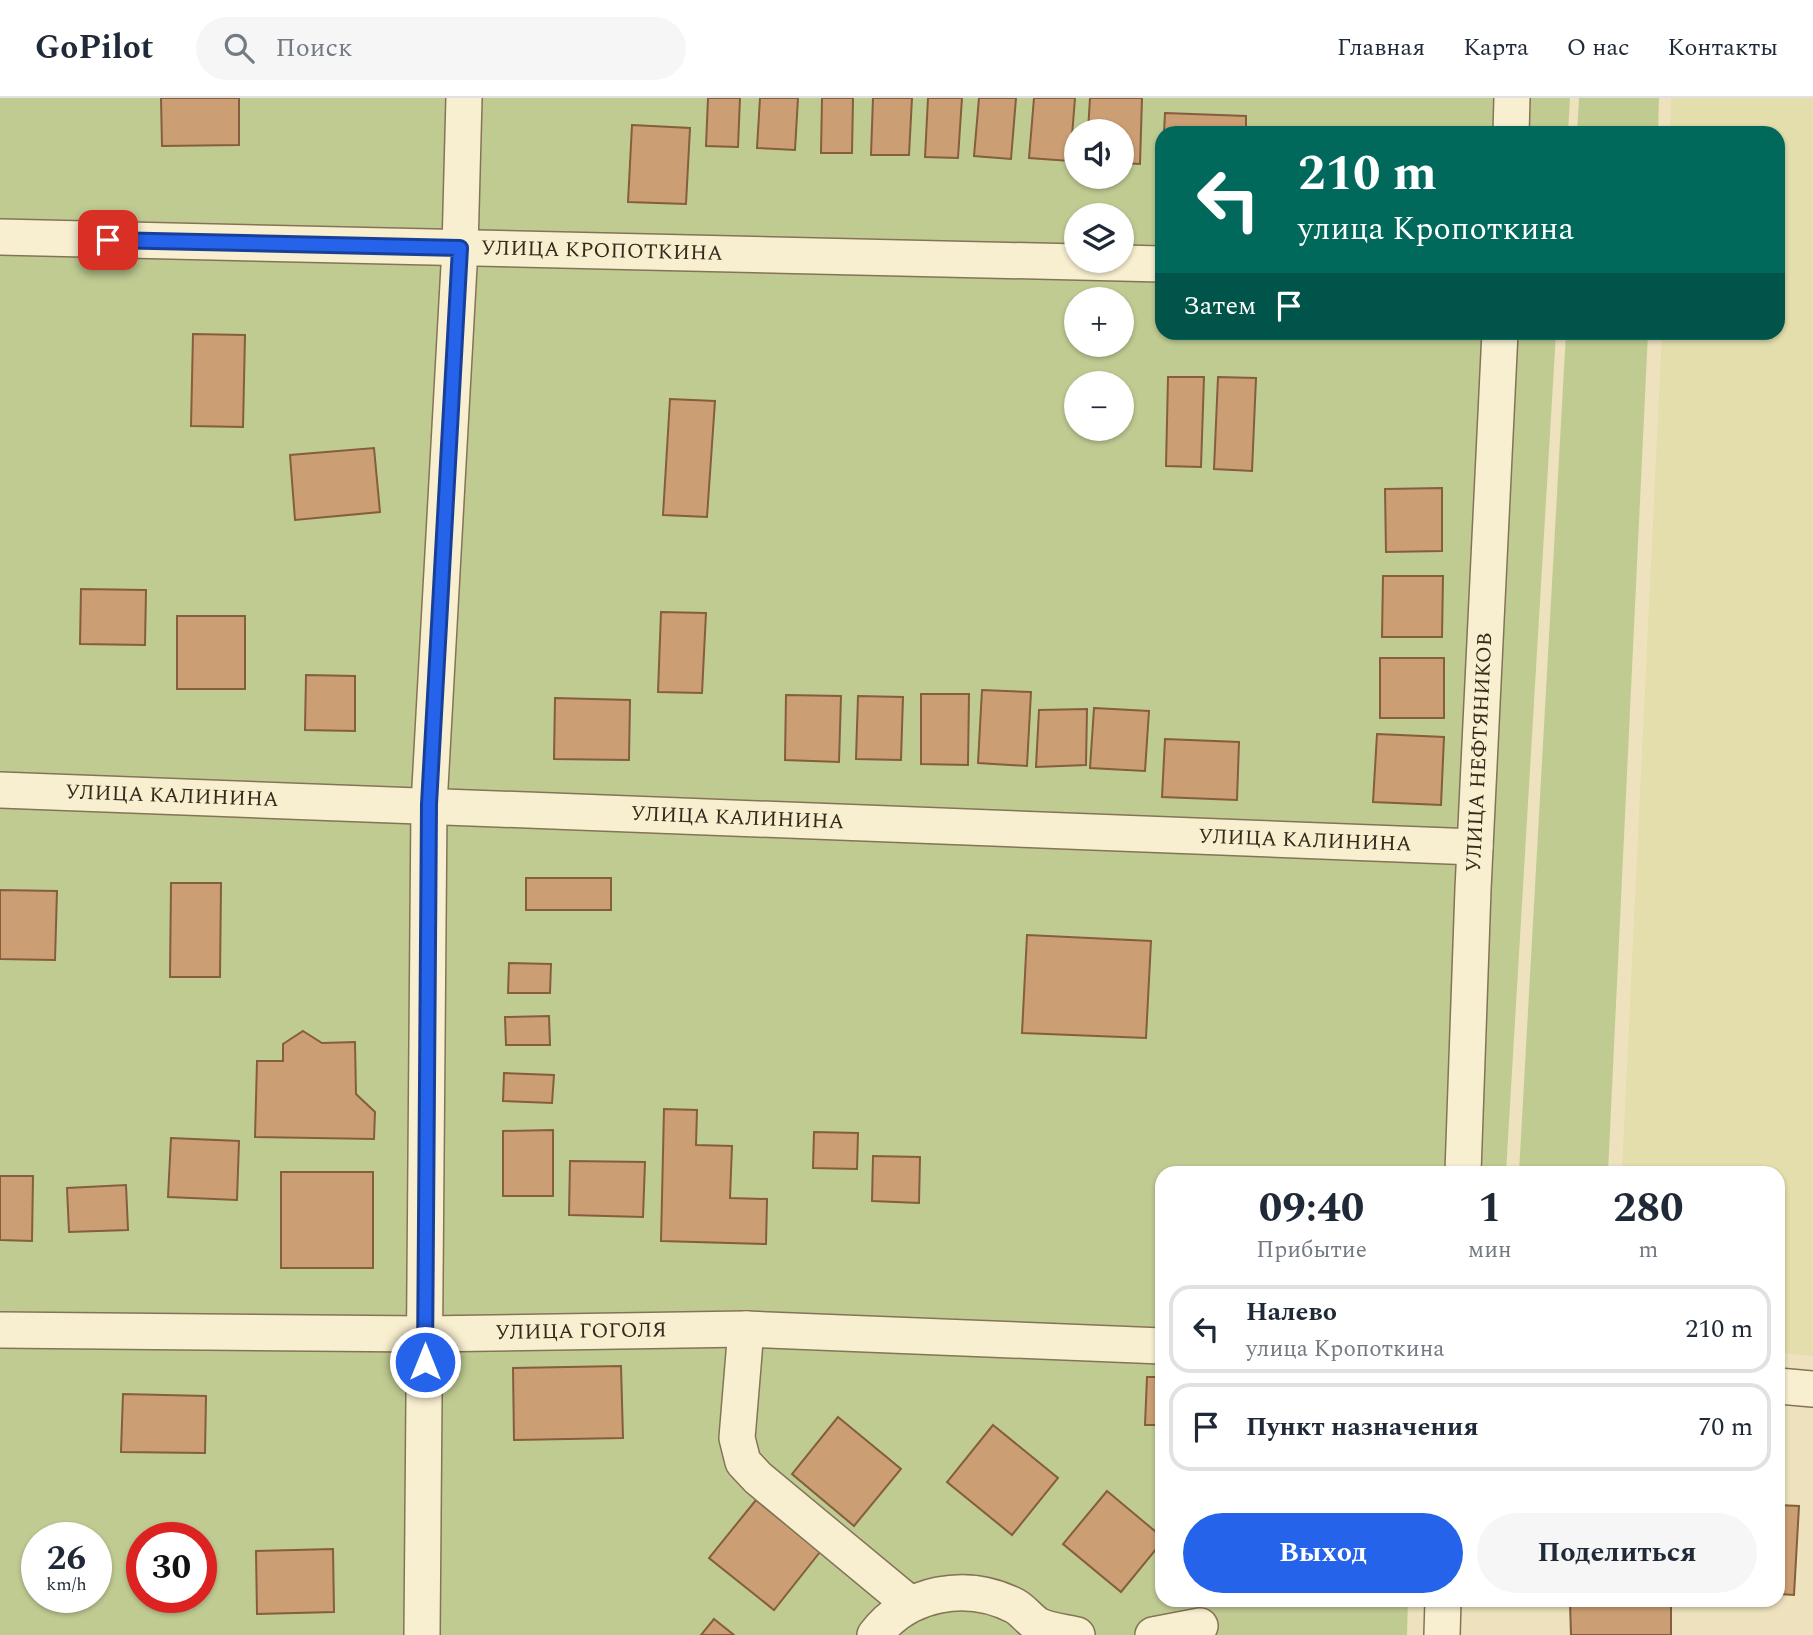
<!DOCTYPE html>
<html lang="ru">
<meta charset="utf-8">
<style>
:root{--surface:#fff;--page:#f6f6f7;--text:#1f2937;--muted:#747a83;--line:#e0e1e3;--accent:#2563eb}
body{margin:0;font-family:Spectral,serif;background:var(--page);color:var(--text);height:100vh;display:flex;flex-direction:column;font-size:26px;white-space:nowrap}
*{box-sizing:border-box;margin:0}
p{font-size:23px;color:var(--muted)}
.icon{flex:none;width:38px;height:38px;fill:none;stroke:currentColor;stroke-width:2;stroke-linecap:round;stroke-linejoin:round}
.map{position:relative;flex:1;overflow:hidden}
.side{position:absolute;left:1155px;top:1068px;width:630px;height:441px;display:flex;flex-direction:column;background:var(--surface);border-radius:21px;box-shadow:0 2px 5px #0004}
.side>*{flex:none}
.banner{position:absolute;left:1155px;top:28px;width:630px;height:214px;border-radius:21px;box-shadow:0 2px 5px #0004;background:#00695c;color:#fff;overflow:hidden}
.buttons{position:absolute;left:1064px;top:21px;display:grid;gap:14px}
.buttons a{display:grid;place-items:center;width:70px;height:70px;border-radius:50%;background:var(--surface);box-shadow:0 2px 5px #0004;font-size:35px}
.speed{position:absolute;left:21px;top:1424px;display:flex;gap:14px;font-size:35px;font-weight:700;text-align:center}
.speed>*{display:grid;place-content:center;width:91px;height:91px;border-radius:50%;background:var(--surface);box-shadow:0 2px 5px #0004;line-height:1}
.speed small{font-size:18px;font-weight:400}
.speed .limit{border:10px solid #d22;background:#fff;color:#111}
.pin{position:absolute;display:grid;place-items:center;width:60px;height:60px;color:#fff;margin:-30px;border-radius:14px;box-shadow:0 4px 10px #0006}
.me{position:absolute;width:77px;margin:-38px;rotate:0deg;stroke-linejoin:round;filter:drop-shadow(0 0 5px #0008)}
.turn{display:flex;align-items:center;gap:24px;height:147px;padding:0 28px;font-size:32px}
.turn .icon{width:91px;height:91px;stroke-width:2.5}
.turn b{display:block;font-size:49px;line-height:60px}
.then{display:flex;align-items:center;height:66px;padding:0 28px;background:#0003;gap:14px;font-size:26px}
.eta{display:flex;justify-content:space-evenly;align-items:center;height:119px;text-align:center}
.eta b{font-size:42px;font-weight:700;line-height:49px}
.button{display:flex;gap:14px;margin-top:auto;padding:14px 28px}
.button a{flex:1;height:80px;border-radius:42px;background:var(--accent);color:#fff;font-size:28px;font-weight:700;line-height:80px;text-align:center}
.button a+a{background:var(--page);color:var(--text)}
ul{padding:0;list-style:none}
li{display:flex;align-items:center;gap:21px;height:88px;margin:0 14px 10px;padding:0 14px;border:4px solid var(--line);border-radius:21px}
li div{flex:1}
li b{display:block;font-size:26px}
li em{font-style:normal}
header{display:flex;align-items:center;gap:42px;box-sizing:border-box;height:98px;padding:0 35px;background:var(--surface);border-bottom:2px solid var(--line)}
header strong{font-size:33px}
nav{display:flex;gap:38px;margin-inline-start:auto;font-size:24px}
.search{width:490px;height:63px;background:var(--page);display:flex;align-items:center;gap:18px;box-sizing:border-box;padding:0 24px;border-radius:38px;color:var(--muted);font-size:26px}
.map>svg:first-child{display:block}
</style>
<header>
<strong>GoPilot</strong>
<div class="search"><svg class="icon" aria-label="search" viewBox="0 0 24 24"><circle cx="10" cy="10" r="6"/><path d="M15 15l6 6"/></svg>Поиск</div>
<nav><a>Главная</a><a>Карта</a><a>О нас</a><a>Контакты</a></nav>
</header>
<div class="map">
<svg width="1813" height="1537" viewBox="0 0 1813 1537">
<rect width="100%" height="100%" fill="#ede2bd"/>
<path fill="#e3deab" d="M1671,0H1813V1258L1778,1255V1074H1622L1662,235L1778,234V35H1670Z"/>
<g fill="#c0cb92" fill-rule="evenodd">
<path d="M0,0H1570L1568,35H1162V234L1556,235L1506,1074H1162V1502H1408L1407,1537H0ZM1076,33H1122V79H1076ZM1076,117H1122V163H1076ZM1076,201H1122V247H1076ZM1076,285H1122V331H1076ZM37,1440H96V1500H37ZM142,1440H201V1500H142Z"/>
<path d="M1579,0H1659L1658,35H1577Z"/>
<path d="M1566,235H1648L1608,1074H1519Z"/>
</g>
<g fill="#cb9f73" stroke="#845e3d" stroke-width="2">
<path d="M161,0H239V47L162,48Z"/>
<path d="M708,0H740L738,49L706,48Z"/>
<path d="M760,0H798L795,52L757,50Z"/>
<path d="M822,0H853L852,55H821Z"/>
<path d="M873,0H912L909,57H871Z"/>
<path d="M928,0H962L958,60L925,59Z"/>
<path d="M979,0H1016L1011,61L974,58Z"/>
<path d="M1034,0H1075L1070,63L1029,60Z"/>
<path d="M1090,0H1142L1140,66L1122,65V33H1088Z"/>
<path d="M1165,15L1246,18V35H1164Z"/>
<path d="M632,27L690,30L686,106L628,104Z"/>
<path d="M193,236L245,237L243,329L191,328Z"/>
<path d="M1168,279H1204L1201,369L1166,368Z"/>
<path d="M1218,279L1256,280L1252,373L1214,371Z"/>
<path d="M670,301L715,303L707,419L663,417Z"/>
<path d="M374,350L380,414L295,422L290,357Z"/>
<path d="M1442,390V453L1386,454L1385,391Z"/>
<path d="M1383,478H1443L1442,539H1382Z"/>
<path d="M81,491L146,492L145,547L80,546Z"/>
<path d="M661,514L706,515L702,595L658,594Z"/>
<rect x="177" y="518" width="68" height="73"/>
<rect x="1380" y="560" width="64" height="60"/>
<path d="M306,577L355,578V633L305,632Z"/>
<path d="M982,592L1031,594L1027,668L978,665Z"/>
<path d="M921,596H969L968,667L921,666Z"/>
<path d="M786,597L841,598L839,664L785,662Z"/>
<path d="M858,598L903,599L901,662L856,661Z"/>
<path d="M555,600L630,602L629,662L554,661Z"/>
<path d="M1094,610L1149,613L1145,673L1090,670Z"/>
<path d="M1087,611L1086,667L1036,669L1039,612Z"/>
<path d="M1377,636L1444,639L1441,707L1373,704Z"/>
<path d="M1165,641L1239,644L1237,702L1162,699Z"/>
<rect x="526" y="780" width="85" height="32"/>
<path d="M171,785H221L220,879H170Z"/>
<path d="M0,792L57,793L55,862L0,861Z"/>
<path d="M1027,837L1151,843L1146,940L1022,935Z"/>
<path d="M509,865L551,866L550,895H508Z"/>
<path d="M549,918L550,947H506L505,919Z"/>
<path d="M303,933L322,945L355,944L356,996L375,1014L374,1041L255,1039L257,963H283V946Z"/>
<path d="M504,975L554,977L552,1005L503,1003Z"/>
<path d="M664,1011L697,1012L696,1047L732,1048L730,1100L767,1101L766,1146L661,1143Z"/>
<path d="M553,1032V1098H503V1033Z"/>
<path d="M814,1034L858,1035L857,1071L813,1070Z"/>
<path d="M171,1040L239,1043L237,1102L168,1099Z"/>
<path d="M873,1058L920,1059L919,1105L872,1103Z"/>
<path d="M570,1063L645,1064L643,1119L569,1117Z"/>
<rect x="281" y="1074" width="92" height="96"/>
<path d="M0,1078H33L32,1143L0,1142Z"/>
<path d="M126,1087L128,1132L69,1134L67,1090Z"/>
<path d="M621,1268L623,1340L514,1342L513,1270Z"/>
<path d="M1147,1279H1162V1327H1145Z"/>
<path d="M123,1296L206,1298L205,1355L121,1354Z"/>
<path d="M838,1319L901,1371L854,1428L792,1376Z"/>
<path d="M993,1327L1058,1380L1012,1437L947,1384Z"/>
<path d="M1107,1393L1162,1439V1444L1121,1494L1063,1446Z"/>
<path d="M756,1402L820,1454L774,1512L709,1460Z"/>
<path d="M1778,1407L1799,1408L1794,1497L1778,1496Z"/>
<path d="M333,1451L334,1514L257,1516L256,1453Z"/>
<path d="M1671,1502V1537H1571L1570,1505Z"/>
<path d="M714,1521L734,1537H701Z"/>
</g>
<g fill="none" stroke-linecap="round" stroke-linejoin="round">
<defs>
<g id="minor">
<path d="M1511,35L1512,0"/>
<path id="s1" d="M0,139L1162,166"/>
<path id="s2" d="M0,692C492,709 983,731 1475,749"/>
<path id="s3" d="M1463,1074L1473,791L1500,234"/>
<path d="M746,1231L737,1340L743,1364L758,1380L910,1506"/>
<path id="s4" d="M0,1232L425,1236L746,1231L1162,1248"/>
<path d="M1778,1288L1813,1291"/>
<path d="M422,1537L429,707L460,150L464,0"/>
<path d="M875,1537C907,1494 967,1483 1015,1508C1024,1513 1031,1524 1040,1528C1051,1533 1065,1534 1077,1537"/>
<path d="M1153,1537L1200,1528"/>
<path d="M1442,1537L1443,1502"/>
</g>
</defs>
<use href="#minor" stroke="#857357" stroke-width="38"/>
<use href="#minor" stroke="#f8efd0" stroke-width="35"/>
</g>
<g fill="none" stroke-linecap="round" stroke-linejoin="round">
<defs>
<path id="route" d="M108,142L460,150L429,706L425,1264"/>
</defs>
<use href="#route" stroke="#184099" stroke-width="18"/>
<use href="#route" stroke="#2563eb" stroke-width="12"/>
</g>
<g text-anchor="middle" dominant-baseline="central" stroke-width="7" stroke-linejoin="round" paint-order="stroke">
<g font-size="21" fill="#34291b" stroke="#f5eccd">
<text stroke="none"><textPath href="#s1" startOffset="602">УЛИЦА КРОПОТКИНА</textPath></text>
<text stroke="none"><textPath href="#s3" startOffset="420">УЛИЦА НЕФТЯНИКОВ</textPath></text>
<text stroke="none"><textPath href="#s2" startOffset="172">УЛИЦА КАЛИНИНА</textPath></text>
<text stroke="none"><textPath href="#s2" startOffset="738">УЛИЦА КАЛИНИНА</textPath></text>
<text stroke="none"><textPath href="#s2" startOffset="1306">УЛИЦА КАЛИНИНА</textPath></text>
<text stroke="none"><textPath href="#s4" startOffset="581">УЛИЦА ГОГОЛЯ</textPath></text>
</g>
</g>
</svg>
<div class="buttons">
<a><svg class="icon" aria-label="sound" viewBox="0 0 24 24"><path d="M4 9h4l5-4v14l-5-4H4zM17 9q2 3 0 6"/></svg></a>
<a><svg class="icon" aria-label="layers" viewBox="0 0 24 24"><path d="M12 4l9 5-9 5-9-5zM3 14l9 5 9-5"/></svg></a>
<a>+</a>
<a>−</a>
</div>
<div class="speed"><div>26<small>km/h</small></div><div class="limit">30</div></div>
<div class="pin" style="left:108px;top:142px;background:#d93025"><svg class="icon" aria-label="arrive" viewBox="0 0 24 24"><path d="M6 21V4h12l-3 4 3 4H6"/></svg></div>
<svg class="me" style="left:425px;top:1264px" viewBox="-20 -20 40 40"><circle r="17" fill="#2563eb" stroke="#fff" stroke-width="3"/><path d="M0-11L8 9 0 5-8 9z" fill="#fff"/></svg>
<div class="banner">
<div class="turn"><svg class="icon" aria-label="left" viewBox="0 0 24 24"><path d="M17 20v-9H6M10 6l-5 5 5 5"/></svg><div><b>210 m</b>улица Кропоткина</div></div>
<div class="then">Затем<svg class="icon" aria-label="arrive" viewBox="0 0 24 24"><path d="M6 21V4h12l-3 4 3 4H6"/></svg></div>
</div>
<section class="side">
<div class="eta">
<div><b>09:40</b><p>Прибытие</p></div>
<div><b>1</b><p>мин</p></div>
<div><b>280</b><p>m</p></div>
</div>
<ul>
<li><svg class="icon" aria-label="left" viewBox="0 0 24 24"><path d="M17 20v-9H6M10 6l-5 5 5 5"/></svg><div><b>Налево</b><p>улица Кропоткина</p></div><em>210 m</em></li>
<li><svg class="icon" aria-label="arrive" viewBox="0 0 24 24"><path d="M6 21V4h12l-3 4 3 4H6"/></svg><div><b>Пункт назначения</b></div><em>70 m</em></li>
</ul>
<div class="button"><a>Выход</a><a>Поделиться</a></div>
</section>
</div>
